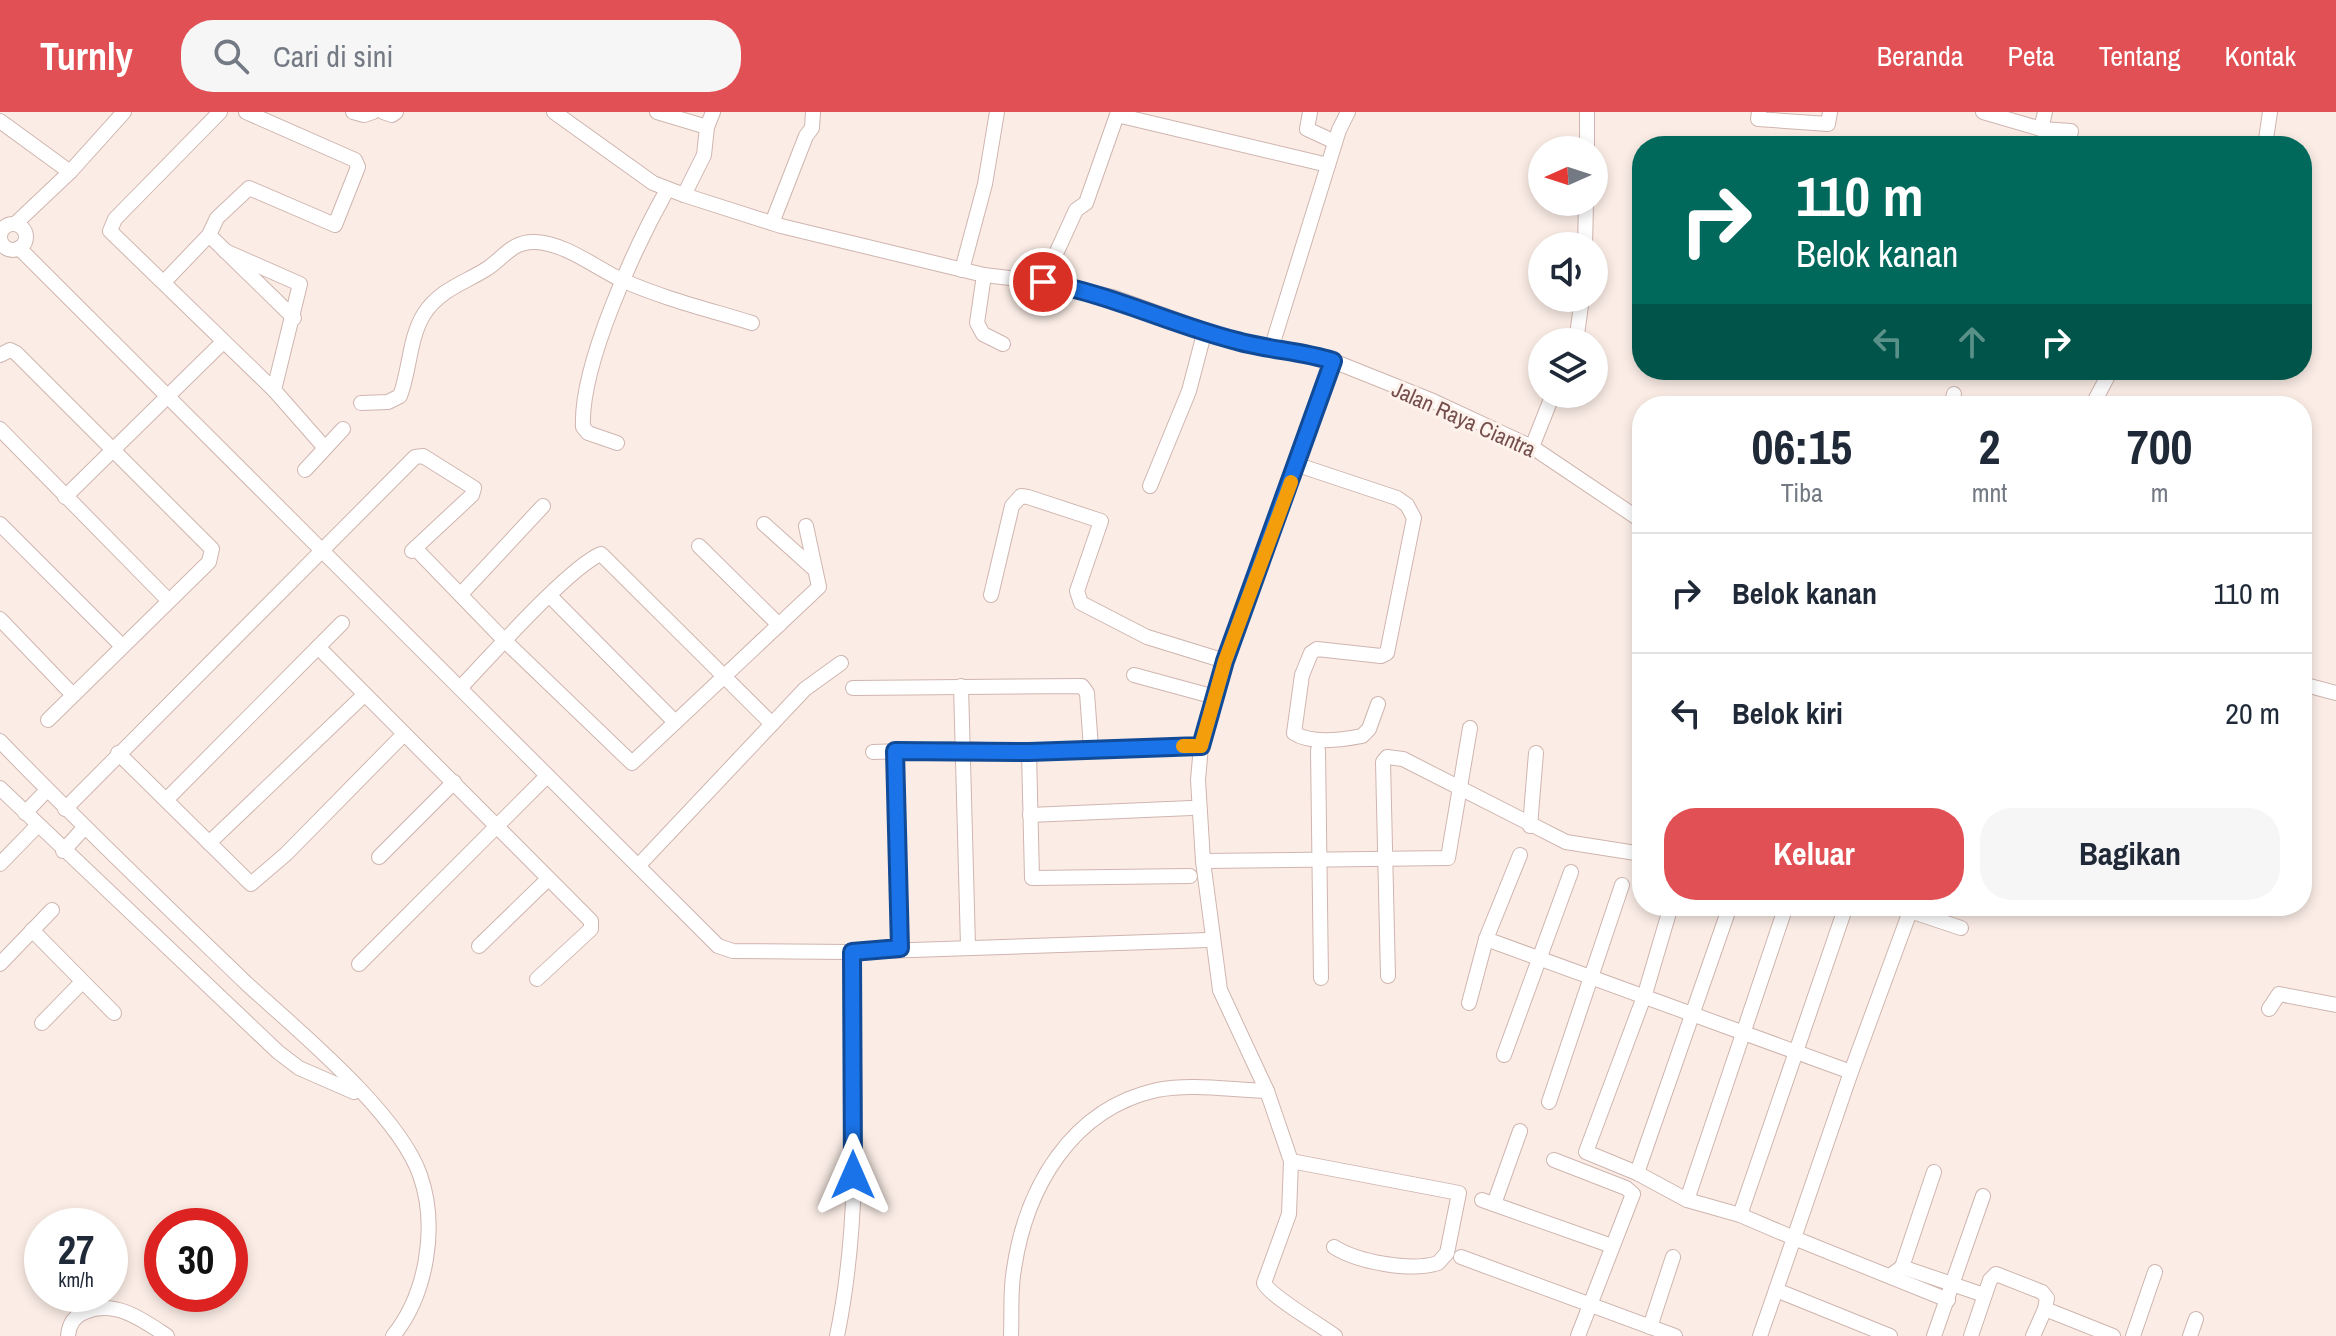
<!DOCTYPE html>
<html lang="id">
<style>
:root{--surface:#fff;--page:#f6f6f7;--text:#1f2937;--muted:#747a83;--line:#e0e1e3;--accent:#e15055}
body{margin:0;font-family:"Archivo Narrow",sans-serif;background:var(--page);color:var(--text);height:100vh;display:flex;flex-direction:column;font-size:30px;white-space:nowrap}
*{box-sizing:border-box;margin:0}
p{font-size:26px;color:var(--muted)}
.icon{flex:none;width:44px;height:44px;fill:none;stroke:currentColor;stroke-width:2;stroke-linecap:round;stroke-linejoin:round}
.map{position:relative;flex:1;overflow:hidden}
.sheet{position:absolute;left:1632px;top:284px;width:680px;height:520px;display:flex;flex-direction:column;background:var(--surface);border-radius:32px;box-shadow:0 4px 12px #0003}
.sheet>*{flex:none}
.top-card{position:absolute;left:1632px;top:24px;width:680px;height:244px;border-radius:32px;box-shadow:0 4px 12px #0003;background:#00695c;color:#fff;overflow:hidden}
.needle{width:52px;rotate:267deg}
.tools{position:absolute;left:1528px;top:24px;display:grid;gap:16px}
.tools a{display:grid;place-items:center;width:80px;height:80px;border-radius:50%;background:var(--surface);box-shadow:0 4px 12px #0003;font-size:40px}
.speed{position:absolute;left:24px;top:1096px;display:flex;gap:16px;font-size:40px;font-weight:700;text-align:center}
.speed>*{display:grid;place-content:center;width:104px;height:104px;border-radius:50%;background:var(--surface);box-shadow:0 4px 12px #0003;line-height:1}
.speed small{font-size:20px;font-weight:400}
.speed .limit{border:12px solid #d22;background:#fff;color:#111}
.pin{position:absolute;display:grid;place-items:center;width:68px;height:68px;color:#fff;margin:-34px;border:4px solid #fff;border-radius:50%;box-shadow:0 2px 8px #0007}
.me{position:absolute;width:88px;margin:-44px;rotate:0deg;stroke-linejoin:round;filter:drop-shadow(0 0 6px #0008)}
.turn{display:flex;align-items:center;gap:28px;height:168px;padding:0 32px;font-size:36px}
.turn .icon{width:104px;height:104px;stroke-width:2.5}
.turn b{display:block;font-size:56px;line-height:68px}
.lanes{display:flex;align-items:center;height:76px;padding:0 32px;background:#0003;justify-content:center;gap:40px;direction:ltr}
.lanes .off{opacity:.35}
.eta{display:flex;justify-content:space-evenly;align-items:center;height:136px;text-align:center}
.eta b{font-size:48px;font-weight:700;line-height:56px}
.primary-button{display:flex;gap:16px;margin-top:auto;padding:16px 32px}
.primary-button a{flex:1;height:92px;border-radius:32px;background:var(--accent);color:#fff;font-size:32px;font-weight:700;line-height:92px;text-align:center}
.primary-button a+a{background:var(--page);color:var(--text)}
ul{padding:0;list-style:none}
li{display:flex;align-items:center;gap:24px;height:120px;padding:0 32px;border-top:2px solid var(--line)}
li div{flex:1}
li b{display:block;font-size:30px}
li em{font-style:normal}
header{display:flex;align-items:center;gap:48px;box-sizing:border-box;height:112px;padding:0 40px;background:var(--accent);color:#fff}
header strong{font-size:38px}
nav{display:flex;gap:44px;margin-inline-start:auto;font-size:28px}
.search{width:560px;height:72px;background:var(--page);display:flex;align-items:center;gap:20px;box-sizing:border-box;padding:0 28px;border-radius:32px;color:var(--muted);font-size:30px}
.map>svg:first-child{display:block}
</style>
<header>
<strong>Turnly</strong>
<div class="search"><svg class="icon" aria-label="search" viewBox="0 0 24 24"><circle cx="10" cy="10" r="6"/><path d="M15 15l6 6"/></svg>Cari di sini</div>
<nav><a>Beranda</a><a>Peta</a><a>Tentang</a><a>Kontak</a></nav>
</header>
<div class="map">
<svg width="2336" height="1224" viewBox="0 0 2336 1224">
<rect width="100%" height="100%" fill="#fbede6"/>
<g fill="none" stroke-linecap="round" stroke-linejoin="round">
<defs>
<g id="street">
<path d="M220,0L115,107L110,119L274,278L325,336"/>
<path d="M353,0L364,3L373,0"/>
<path d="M383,0L392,3L396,0"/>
<path d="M554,0L653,71L684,83L781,114L984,163L1043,170L1113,185L1238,230L1305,240L1333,249L1433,289L1532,335L1642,409"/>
<path d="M657,0L707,15L704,43L684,83"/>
<path d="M1310,0L1307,17L1335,30"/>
<path d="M1587,0V38"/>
<path d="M1759,0L1758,7L1828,12L1830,0"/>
<path d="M1983,0L2041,17L2071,19L2068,34"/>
<path d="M0,9L70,60"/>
<path d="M707,15L713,0"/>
<path d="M2041,17L2045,0"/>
<path d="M2265,34L2270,0"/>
<path d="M772,111L806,24L812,16L813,0"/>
<path d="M15,112L70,60L124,0"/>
<circle cx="13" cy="125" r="13"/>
<path d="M209,123L294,206"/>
<path d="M1585,134L1586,90"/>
<path d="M19,136L718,834L733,839L852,840L1208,828"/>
<path d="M225,139L300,172L274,278"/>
<path d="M962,158L985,72L997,0"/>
<path d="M984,163L977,211L983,222L1003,232"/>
<path d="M165,169L209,123L217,106L249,76L335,113L358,55L355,48L246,0"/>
<path d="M1043,170L1076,98L1086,91L1117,3L1328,53"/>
<path d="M1576,230L1582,186"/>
<path d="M1272,234L1339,18L1348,0"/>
<path d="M0,243L10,238L16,241L212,437L209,450L48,608"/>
<path d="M1333,249L1225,549L1201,634L1198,668L1203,749L1220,878L1267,979L1291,1049L1289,1102L1264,1171C1271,1185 1319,1212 1335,1224"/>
<path d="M361,291L388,290L400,284C410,258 409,226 424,202C440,177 465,171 488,156C504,145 513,129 535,130C566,131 597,157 624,169C665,187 710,198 752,211"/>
<path d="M1951,294L1954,282"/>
<path d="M2092,294L2111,258"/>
<path d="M0,317L168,488"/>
<path d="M617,331L588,321L583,315C580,253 636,133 667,78"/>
<path d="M1532,335L1553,282"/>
<path d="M1298,353L1397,386L1407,393L1414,406L1387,541L1381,544L1317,537L1311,541L1302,563L1294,621C1311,632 1342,628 1362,624L1369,617L1378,592"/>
<path d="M305,358L343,317"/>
<path d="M1150,374L1189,279L1205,218"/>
<path d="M65,385L223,230"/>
<path d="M0,412L121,533"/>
<path d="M764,412L813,456"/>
<path d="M699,434L779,513"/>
<path d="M415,436L505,529L632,651L819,475L806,414"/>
<path d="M461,482L543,394"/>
<path d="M991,483L1012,394L1021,384L1028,385L1101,409L1077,479L1081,491L1147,525L1225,549"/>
<path d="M551,485L675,610"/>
<path d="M0,507L73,583"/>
<path d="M318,535L591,809V817L537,867"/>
<path d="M1134,563L1215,585"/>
<path d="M2302,572L2336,581"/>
<path d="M961,574L968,834"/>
<path d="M460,576C488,547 569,455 601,442L772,612"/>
<path d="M853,576L1082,574L1087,581L1091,636"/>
<path d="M0,629C80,712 163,791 246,871C296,917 398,1000 420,1063C438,1114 427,1182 393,1224"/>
<path d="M1318,638L1321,866"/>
<path d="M895,639L900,836"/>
<path d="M873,640L963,637L1029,640L1201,634"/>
<path d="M1029,640L1032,766L1190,764"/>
<path d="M118,641L251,772L286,742L403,623"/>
<path d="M0,676L278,940L299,956L354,980"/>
<path d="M166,688L342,511"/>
<path d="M65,697L415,345L423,344L474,376L472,383L412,439"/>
<path d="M25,701L47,678"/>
<path d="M1030,703L1191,696"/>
<path d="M1530,714L1536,641"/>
<path d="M209,731L364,583"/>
<path d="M63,739L84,716"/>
<path d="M379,745L454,670"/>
<path d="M1203,749L1448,746L1470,616"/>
<path d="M0,752L37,714"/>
<path d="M638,754L805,577L841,551"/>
<path d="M1671,794L1645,882L1586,1040L1637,1061L1687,1088L1740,1103L1794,1126L1760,1224"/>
<path d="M1910,799L1961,816"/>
<path d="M32,818L114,901"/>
<path d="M1486,827L1851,960L1912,794"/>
<path d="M479,834L548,767"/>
<path d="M0,852L52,798"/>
<path d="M359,852L547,664"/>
<path d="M1388,864L1383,650L1387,645L1403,647L1566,730L1642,742"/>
<path d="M1469,891L1486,827L1520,743"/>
<path d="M2269,897L2279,882L2336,893"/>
<path d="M42,911L82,870"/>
<path d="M1504,943L1571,760"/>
<path d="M1851,960L1794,1126L1948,1188"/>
<path d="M1549,990L1622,773"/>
<path d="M1554,1048L1626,1076L1633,1082L1578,1224"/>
<path d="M1291,1049L1459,1081L1447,1141L1438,1151C1411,1160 1358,1150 1334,1135"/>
<path d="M1637,1061L1730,794"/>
<path d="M1482,1088L1612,1134"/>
<path d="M1687,1088L1786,794"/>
<path d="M1494,1092L1520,1019"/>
<path d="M1740,1103L1846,794"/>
<path d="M1461,1145L1675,1224"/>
<path d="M1902,1155L1934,1060"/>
<path d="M1890,1164L1902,1155L1984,1183"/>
<path d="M1776,1178L1890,1224"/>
<path d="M1650,1215L1673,1145"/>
<path d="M68,1224C69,1212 74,1204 85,1200C115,1187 143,1208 167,1224"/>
<path d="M837,1224C863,1098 853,968 852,840"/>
<path d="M1011,1224C1012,1201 1010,1179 1014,1157C1026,1076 1071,997 1157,978C1192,971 1231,978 1267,979"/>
<path d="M1934,1224L1983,1084"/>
<path d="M1971,1224L1990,1168L1996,1162L2042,1180L2047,1186L2045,1197L2113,1224"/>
<path d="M2033,1224L2045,1197"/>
<path d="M2133,1224L2155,1160"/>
<path d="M2190,1224L2196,1207"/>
</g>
</defs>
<use href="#street" stroke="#cfb5af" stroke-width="16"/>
<use href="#street" stroke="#fff" stroke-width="14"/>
</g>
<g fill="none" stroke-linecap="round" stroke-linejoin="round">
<defs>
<path id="route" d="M853,1063L852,840L900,836L895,639L1029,640L1201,634L1225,549L1333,249C1302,239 1269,238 1237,229C1170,212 1114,183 1043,170"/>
</defs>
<use href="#route" stroke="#114b97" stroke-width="20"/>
<use href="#route" stroke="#1a73e8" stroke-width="14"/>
<path stroke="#f59e0b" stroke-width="14" d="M1183,634H1201L1225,549L1291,370"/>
</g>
<g text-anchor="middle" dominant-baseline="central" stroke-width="6" stroke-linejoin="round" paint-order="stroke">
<g font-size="22" fill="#744f4c" stroke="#fef2ec">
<text transform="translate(1464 307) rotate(24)">Jalan Raya Ciantra</text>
</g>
</g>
</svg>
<div class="tools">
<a><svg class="needle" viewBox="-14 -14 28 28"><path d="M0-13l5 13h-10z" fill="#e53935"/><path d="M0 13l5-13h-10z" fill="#747a83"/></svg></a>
<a><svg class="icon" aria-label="sound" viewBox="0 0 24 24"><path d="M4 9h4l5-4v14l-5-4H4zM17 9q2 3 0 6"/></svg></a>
<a><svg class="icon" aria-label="layers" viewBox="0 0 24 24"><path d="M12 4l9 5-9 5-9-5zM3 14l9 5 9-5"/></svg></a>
</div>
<div class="speed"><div>27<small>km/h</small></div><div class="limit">30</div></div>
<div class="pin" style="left:1043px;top:170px;background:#d93025"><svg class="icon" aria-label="arrive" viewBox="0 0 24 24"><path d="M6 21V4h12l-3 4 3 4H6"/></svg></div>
<svg class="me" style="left:853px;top:1063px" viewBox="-20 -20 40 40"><path d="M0-17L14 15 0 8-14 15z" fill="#1a73e8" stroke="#fff" stroke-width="4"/></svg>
<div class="top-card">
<div class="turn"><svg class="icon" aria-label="right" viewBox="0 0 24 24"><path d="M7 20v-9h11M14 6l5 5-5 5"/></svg><div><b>110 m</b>Belok kanan</div></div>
<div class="lanes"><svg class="icon off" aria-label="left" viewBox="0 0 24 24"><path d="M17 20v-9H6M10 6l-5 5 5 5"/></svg><svg class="icon off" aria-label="ahead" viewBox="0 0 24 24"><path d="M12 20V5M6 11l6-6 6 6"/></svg><svg class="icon" aria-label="right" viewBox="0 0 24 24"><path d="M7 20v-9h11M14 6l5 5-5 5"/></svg></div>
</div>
<section class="sheet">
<div class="eta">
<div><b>06:15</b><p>Tiba</p></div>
<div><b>2</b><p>mnt</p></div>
<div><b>700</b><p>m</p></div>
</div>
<ul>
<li><svg class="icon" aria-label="right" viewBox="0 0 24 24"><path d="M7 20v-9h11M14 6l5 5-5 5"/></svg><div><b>Belok kanan</b></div><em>110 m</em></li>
<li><svg class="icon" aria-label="left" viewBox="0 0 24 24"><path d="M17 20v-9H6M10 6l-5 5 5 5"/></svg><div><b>Belok kiri</b></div><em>20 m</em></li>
</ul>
<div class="primary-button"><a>Keluar</a><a>Bagikan</a></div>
</section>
</div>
